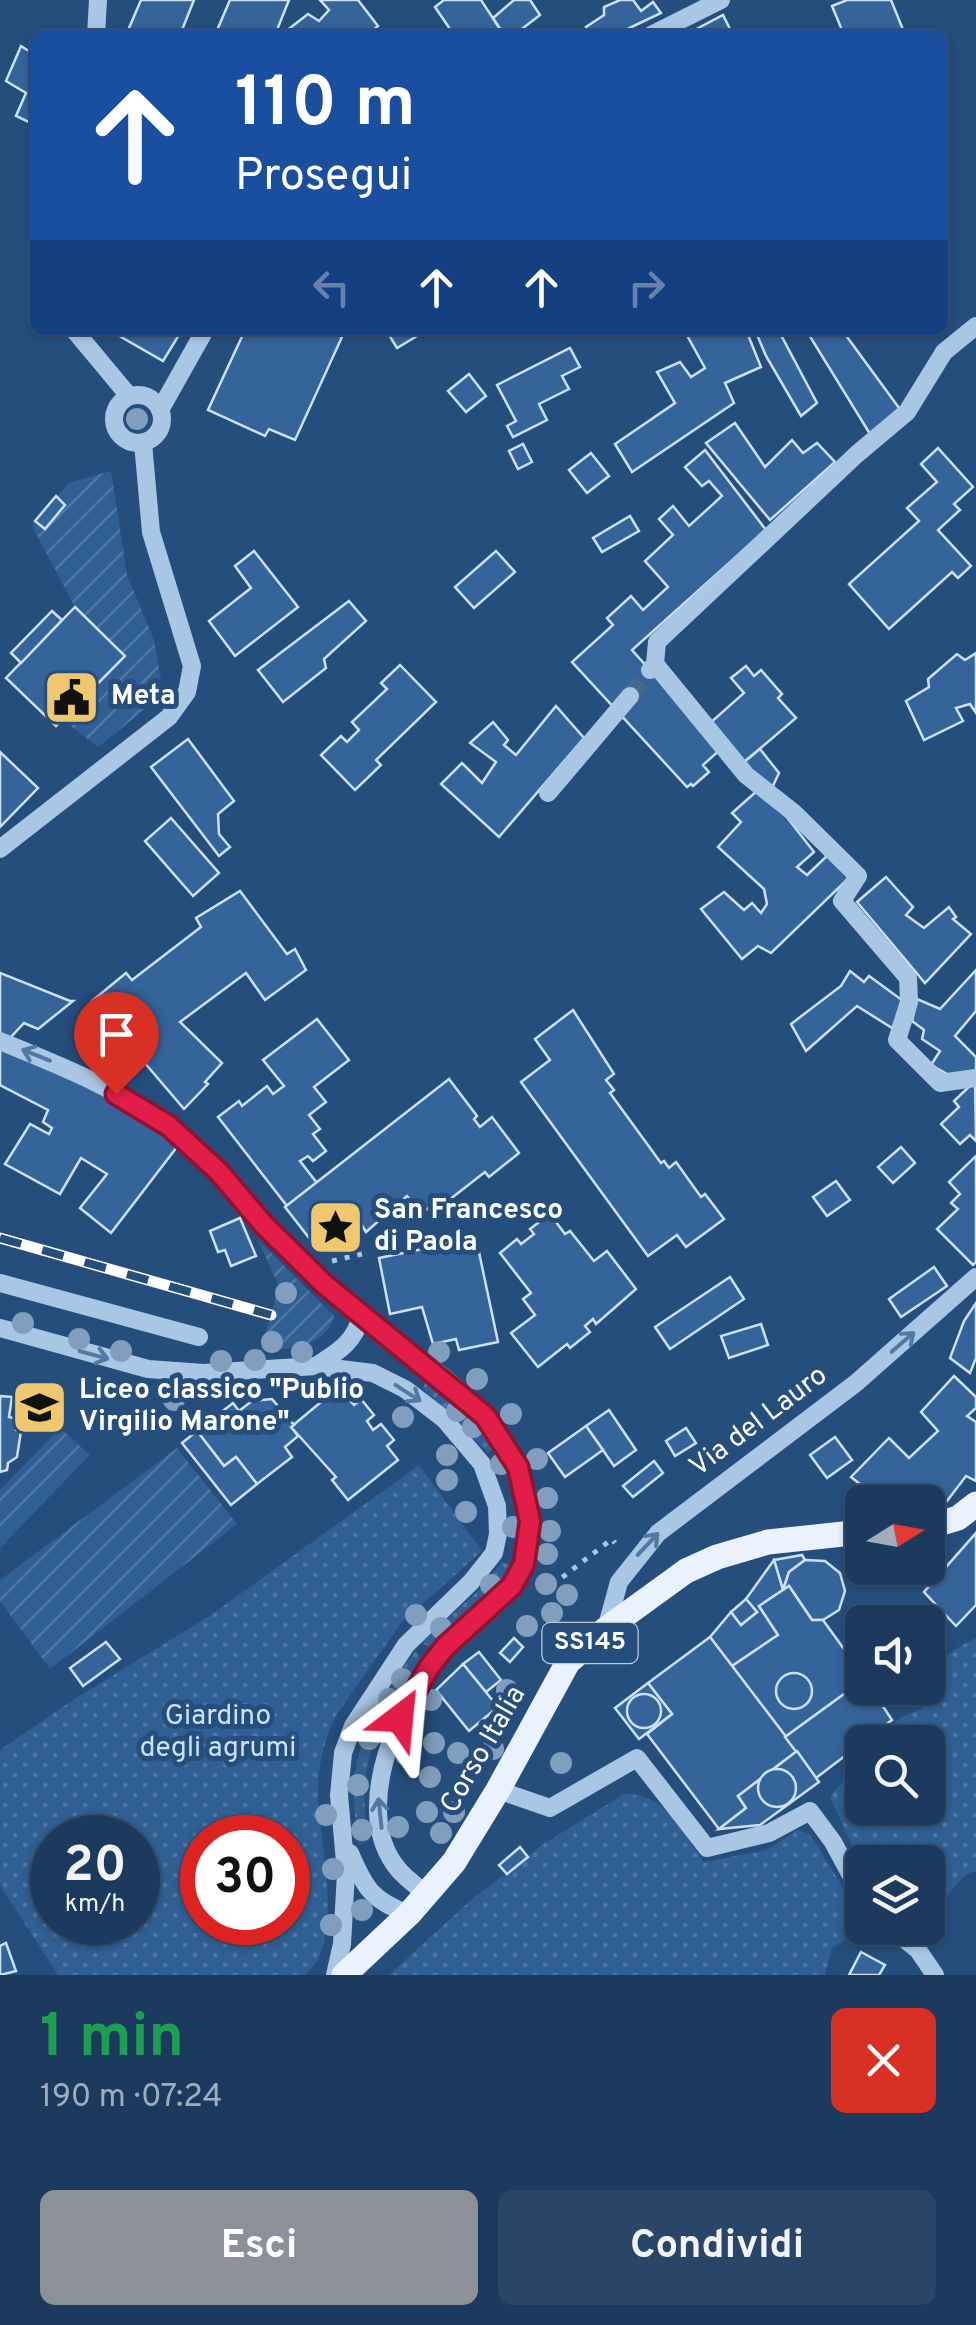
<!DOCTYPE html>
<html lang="it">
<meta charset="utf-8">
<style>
:root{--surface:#1c3a5e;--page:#294567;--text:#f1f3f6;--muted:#a0adbc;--line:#3a5473;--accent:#8c9099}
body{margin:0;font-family:Overpass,sans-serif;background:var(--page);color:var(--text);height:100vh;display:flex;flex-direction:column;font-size:38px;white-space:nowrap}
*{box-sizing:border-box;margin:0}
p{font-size:32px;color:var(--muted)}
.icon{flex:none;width:55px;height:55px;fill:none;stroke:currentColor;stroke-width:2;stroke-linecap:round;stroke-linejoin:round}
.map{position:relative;height:1975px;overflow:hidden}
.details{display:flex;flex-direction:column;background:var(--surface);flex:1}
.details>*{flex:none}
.banner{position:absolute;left:30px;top:30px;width:918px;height:305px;border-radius:15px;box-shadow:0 2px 8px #0004,0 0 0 2px var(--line);background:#1a4fa0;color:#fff;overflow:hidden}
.needle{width:65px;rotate:79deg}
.fabs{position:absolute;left:845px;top:1485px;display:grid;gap:20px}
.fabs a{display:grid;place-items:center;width:100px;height:100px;border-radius:15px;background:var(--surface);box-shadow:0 2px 8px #0004,0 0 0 2px var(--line);font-size:50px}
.speed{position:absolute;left:30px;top:1815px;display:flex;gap:20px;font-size:50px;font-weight:700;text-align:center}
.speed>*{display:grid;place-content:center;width:130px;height:130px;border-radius:50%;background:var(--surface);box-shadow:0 2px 8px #0004,0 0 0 2px var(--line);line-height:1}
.speed small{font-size:25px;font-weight:400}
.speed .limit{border:15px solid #d22;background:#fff;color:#111}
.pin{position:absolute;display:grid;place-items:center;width:85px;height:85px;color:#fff;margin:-102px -42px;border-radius:50% 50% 50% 0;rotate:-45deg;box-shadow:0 0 10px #0007}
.pin .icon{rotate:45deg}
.me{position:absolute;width:110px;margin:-55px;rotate:29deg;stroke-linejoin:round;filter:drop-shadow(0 0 8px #0008)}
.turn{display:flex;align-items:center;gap:35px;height:210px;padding:0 40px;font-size:45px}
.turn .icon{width:130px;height:130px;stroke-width:2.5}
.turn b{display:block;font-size:70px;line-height:85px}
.lanes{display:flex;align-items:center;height:95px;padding:0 40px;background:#0003;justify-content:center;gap:50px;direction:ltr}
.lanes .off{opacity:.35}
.round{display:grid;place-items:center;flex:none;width:105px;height:105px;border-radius:15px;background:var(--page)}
.head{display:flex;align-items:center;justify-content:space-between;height:170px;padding:0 40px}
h1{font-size:60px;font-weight:700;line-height:75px;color:#1e9e55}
.cta{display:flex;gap:20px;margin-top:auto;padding:20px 40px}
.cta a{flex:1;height:115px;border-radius:15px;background:var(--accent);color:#fff;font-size:40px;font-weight:700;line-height:115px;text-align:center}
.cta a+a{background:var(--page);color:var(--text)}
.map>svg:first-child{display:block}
</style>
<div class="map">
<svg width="976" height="1975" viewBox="0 0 976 1975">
<defs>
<pattern id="grass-dots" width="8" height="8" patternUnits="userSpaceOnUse" patternTransform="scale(2.5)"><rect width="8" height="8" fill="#305f94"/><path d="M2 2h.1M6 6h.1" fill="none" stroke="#4f77a4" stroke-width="1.8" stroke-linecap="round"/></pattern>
<pattern id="garden-furrows" width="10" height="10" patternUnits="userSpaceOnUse" patternTransform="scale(2.5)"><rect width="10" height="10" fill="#305f94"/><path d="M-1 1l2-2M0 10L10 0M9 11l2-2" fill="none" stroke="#4f77a4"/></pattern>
</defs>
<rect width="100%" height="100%" fill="#254e7d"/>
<g fill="url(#grass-dots)" fill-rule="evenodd">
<path d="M425,1383H430L477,1423L497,1447L488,1453L423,1389Z"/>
<path d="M419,1465L482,1551L401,1623L335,1717C324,1741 318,1766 318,1793C318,1838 347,1942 305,1975H58L0,1885V1750L73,1700L211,1615ZM52,1838H138V1922H52ZM202,1838H288V1922H202Z"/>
<path d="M502,1562L512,1566L487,1598L431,1649L422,1642L479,1590Z"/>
<path d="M976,1638V1871C953,1877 954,1899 928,1911V1862H862V1867L830,1797L862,1758V1808H928V1742H871L902,1717L921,1709C934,1665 933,1660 976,1638Z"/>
<path d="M415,1651L423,1659C378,1724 354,1760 369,1841L359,1844C343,1758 367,1719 415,1651Z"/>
<path d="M624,1794C667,1793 681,1831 704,1862L767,1850L797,1830L810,1834L862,1918V1928L874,1930L849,1937L832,1948L825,1975H389L470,1901L542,1845Z"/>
</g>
<g fill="url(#garden-furrows)">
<path d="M111,471L127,575L154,640L161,680L154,702L98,747L63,720L124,656L75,607L32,526L69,483Z"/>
<path d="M258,1240L334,1316C326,1348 288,1349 260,1351L279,1287Z"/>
<path d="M60,1428L90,1455L0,1548V1490Z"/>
<path d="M177,1448L237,1524L50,1669L0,1601V1580Z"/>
</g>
<g fill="#35649a" stroke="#cde0f4" stroke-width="2.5">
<path d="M141,0H194L180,35H126Z"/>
<path d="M230,0H289L275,35H215Z"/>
<path d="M320,0H358L378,26L367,35H281L308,14L319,21L329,10Z"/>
<path d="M444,0H481L504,35H454L435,7Z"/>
<path d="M514,0H530L540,15L514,35H504L493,18Z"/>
<path d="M620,0H633L641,11L653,2L661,13L615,35H590L586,27L604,15V7Z"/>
<path d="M847,0H891L904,32L844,35L832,6Z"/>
<path d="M723,15L733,35H688L687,34Z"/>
<path d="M21,46L35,55V125L16,116L26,93L6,81Z"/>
<path d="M109,330H182L163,361Z"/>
<path d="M245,330H335L333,333L342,337L295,440L269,429L265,436L208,410Z"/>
<path d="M386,330H427L397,348Z"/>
<path d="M684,330H746L761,367L725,383L734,403L632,472L615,444L675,403L657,372L680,362L691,377L705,368Z"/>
<path d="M755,330H790L781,335L817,403L801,416L766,356Z"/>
<path d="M806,330H842L902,412L870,434Z"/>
<path d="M570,348L580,367L562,376L569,389L539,404L547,420L513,437L507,426L516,421L497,385Z"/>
<path d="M469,374L486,396L466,412L448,391Z"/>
<path d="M735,423L765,467L792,440L803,453L817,443L835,462L770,520L706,443Z"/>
<path d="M523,444L532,462L518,469L509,451Z"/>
<path d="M938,448L973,487L954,504L960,510L938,530L971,566L958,578L952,572L889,629L849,584L919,521L907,508L937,482L921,464Z"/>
<path d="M705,450L766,530L632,650L721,749L703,765L709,772L693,786L691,784L687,787L572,662L613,625L607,618L631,596L643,610L668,587L645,561L673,535L659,519L673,506L689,526L722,496L709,481L702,486L685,467Z"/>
<path d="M591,453L609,476L587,493L569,470Z"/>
<path d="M56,496L65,505L45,529L35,521Z"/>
<path d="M630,516L639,531L602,552L593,538Z"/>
<path d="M254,551L298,607L235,656L209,621L251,588L235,566Z"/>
<path d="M496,551L515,572L474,608L455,587Z"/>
<path d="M349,601L366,621L324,659L326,668L283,702L258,670Z"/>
<path d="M75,607L125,656L56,726L6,678Z"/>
<path d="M52,611L62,620L21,663L11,653Z"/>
<path d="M976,653V713L970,704L956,708L963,721L924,740L906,701L929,687L928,679L957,654L965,660Z"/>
<path d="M400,665L436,702L376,760L381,765L355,790L321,755L341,736L347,742L359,730L352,722L387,689L381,683Z"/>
<path d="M746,666L754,676L761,670L782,694L778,698L796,718L743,763L709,724L744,693L731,678Z"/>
<path d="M556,706L584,738L499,837L441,784L462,763L482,783L496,762L470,743L493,722L508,740L504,745L516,755Z"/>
<path d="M188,739L234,801L218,814L219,834L230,847L219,856L151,767Z"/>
<path d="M760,749L779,773L772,788L743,763Z"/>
<path d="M0,752L38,788L0,827Z"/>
<path d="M758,790L786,816L814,852L797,867L807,875L830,853L851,876L771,953L758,946L742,959L701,909L724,892L744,910L752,903L761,913L767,904L764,889L718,847L741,822L732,813Z"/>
<path d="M171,818L219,873L193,896L145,841Z"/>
<path d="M886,877L913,907L906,915L924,928L949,907L956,917L953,919L971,934L925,983L857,902Z"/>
<path d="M240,891L287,954L295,949L306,970L265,1000L246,973L180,1022L222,1063L205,1082L208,1084L184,1109L92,1001L126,973L132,980L201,927L196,918Z"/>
<path d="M976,970V1011L955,1036L976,1057V1073L956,1079L931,1065L940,1051L922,1039L924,1030L912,1021L917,999L940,1009Z"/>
<path d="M850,971L864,982L869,976L906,1003L892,1028L857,1006L806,1051L791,1024L841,986Z"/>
<path d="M0,973L70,1001H73L38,1029L24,1023L10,1038L0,1034Z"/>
<path d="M573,1010L614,1074L606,1080L614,1090L610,1093L661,1163L664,1161L669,1168L676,1162L701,1197L705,1194L724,1219L686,1247L677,1235L648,1256L521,1082L550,1060L535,1039Z"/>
<path d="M317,1019L349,1060L314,1087L326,1102L309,1115L320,1129L313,1134L326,1151L313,1161L308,1156L300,1161L317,1183L287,1206L218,1117L239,1101L242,1106L267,1086L273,1094L284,1086L263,1060Z"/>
<path d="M0,1043L92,1086L180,1143L111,1233L80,1208L107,1174L81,1158L60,1194L5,1164L30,1124L49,1134L52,1128L43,1122L48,1110L0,1085Z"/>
<path d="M449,1079L477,1116L474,1119L480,1127L492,1117L519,1153L489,1177L485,1172L440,1207L436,1202L421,1214L407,1196L366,1232L360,1222L345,1234L337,1224L313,1243L285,1207Z"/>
<path d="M975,1081L976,1141L970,1135L960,1144L941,1124L959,1107L954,1101Z"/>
<path d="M901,1147L915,1163L893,1183L878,1167Z"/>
<path d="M976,1156V1262L973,1265L937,1229L958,1209L951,1203L960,1194L949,1182Z"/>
<path d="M836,1181L850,1200L827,1216L813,1197Z"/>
<path d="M550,1214L565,1234L570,1231L594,1261L607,1251L636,1289L596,1324L593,1319L585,1326L590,1332L570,1348L567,1344L538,1367L511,1333L535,1315L523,1299L531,1293L500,1253L517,1239L521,1244L534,1234L530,1229Z"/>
<path d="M240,1218L256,1256L231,1266L225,1250L218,1252L210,1231Z"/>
<path d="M476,1238L498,1342L459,1350L456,1339L433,1344L422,1307L390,1314L379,1258Z"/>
<path d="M934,1267L947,1286L901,1317L889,1299Z"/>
<path d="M730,1277L744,1299L670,1349L655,1327Z"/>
<path d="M976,1303V1358L970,1373L950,1358L964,1321Z"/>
<path d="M761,1324L768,1345L729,1358L721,1336Z"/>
<path d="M954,1376L976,1397V1408L967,1416L976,1422V1481L966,1476L934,1518L928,1519V1502H883L851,1477L889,1438L909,1458L938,1431L921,1412Z"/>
<path d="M0,1396L12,1397L9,1417L14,1418L16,1430L21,1431L17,1457L8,1463L7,1470L0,1472Z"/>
<path d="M327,1397H347L354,1405L361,1399L374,1415L367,1421L373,1430L381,1424L394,1440L387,1446L398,1460L348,1500L332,1480L336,1477L291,1427Z"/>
<path d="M272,1399L294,1425L291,1427L298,1436L285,1447L292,1457L257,1484L236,1457L224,1466L197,1431L233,1403L239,1411L252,1401Z"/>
<path d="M609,1410L636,1450L614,1466L586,1426Z"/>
<path d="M586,1426L603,1450L565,1477L548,1453Z"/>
<path d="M686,1428L696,1443L675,1456L666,1441Z"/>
<path d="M197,1431L224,1466L236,1457L257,1484L231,1505L182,1443Z"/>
<path d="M835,1437L852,1460L827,1478L810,1455Z"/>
<path d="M654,1461L663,1473L633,1497L623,1486Z"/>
<path d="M976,1533V1605L956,1626L924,1592Z"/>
<path d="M802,1555L805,1560L789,1572L783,1590L774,1560Z"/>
<path d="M774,1560L783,1590L759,1606L778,1635L732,1666L710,1637L731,1612L741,1625L757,1612L746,1599Z"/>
<path d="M805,1560L825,1561L840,1573L845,1591L839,1610L823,1620H812L789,1586L783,1590L789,1572Z"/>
<path d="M789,1586L812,1620H823L862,1674V1681L785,1737L732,1666L778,1635L759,1606Z"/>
<path d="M746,1599L757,1612L741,1625L731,1612Z"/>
<path d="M710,1637L797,1751L738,1796L746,1808L719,1829L647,1734L672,1714L648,1683Z"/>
<path d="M514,1638L523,1647L510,1662L500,1653Z"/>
<path d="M106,1642L120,1659L83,1686L70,1668Z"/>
<path d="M479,1652L501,1680L486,1692L463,1664Z"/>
<path d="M463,1664L498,1707L469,1731L436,1690Z"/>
<circle cx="794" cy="1691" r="18"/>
<path d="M862,1681V1688H871L892,1720L816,1778L785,1737Z"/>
<path d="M648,1683L672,1714L639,1739L615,1708Z"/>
<circle cx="644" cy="1711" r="17"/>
<path d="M797,1751L819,1782L760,1825L719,1829L746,1808L738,1796Z"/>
<circle cx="777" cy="1788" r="19"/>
<path d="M520,1847L528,1857L507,1874L499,1865Z"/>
<path d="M6,1943L16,1971L0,1975V1946Z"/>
<path d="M861,1952L885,1965L879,1975H849Z"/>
</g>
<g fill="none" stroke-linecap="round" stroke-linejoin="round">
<path stroke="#466990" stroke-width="18" stroke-dasharray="18 9" stroke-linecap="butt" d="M630,696L650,671"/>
<g stroke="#aac6e5" stroke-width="5" stroke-dasharray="5 8" stroke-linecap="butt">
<path d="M332,1261L362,1254"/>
<path d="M550,1580L560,1579L612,1539L615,1543"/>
</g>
<g stroke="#aac6e5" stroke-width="18">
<path d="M96,35L98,0"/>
<path d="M651,35L721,0"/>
<path d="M74,330L129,396"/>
<circle cx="138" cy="419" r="24"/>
<path d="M160,410L205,330"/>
<path d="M655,664L746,775L793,812L858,876L842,901L908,978L909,1002L897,1040L940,1083L976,1078"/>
<path d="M650,670L655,664L657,642L857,454L907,412L944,352L976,326"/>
<path d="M548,793L630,696"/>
<path d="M0,849L169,717L187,692L192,666L151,532L143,443"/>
<path d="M0,1041C59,1065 117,1088 168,1126C205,1154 234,1190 263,1224C282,1244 303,1264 323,1283C373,1330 442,1366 486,1418C511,1446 529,1481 529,1520C530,1589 486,1603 446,1647C402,1695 348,1809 398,1869C405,1878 417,1886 426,1894"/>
<path d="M0,1283L199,1337"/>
<path d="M0,1328L148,1369L204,1373L316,1366L373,1373L405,1389L444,1419L482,1464L497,1506L498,1534L494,1553L471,1582L406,1645L353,1726L343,1753L339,1795L346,1873L342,1944L335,1975"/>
<path d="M316,1366C338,1352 355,1342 361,1316"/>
<path d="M606,1629L619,1582L658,1533L856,1383L976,1277"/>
<path d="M498,1790L550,1808L637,1758L707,1848L769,1833L810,1811L833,1842L862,1896"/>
<path d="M350,1853C365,1888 372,1901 409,1914"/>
<path d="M891,1928L918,1950L935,1975"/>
</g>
<g stroke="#eaf2fd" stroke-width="25">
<path d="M928,1527L958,1518L976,1504"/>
<path d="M344,1975L409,1914L454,1862L498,1790L568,1662L606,1629L686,1571L717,1557L768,1542L862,1532"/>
</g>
<defs>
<path id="rail" d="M0,1238L271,1315"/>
</defs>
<use href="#rail" stroke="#fff" stroke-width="11"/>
<use href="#rail" stroke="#254e7d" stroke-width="8" stroke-dasharray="22" stroke-linecap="butt"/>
</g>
<g fill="#819ebe">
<circle cx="137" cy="419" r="11"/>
<circle cx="286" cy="1293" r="11"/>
<circle cx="23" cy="1323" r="11"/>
<circle cx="79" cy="1339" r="11"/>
<circle cx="272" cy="1342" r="11"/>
<circle cx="121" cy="1351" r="11"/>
<circle cx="302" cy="1352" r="11"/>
<circle cx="439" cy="1352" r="11"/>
<circle cx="255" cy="1360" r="11"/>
<circle cx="221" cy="1361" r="11"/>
<circle cx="477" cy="1379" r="11"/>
<circle cx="174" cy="1400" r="11"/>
<circle cx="457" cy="1411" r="11"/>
<circle cx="511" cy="1414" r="11"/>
<circle cx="403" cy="1417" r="11"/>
<circle cx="473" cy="1427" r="11"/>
<circle cx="447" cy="1455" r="11"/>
<circle cx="537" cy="1459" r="11"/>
<circle cx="501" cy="1464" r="11"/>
<circle cx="447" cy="1480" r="11"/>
<circle cx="547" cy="1498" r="11"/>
<circle cx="466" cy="1512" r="11"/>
<circle cx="513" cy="1527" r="11"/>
<circle cx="550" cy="1531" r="11"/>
<circle cx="547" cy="1554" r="11"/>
<circle cx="546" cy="1584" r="11"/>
<circle cx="491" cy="1585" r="11"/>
<circle cx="567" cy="1595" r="11"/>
<circle cx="552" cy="1613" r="11"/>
<circle cx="416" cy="1615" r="11"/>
<circle cx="527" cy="1626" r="11"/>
<circle cx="441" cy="1628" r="11"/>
<circle cx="402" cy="1679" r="11"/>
<circle cx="507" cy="1690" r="11"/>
<circle cx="389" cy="1699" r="11"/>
<circle cx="431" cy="1700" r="11"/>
<circle cx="504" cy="1716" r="11"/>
<circle cx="369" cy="1739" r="11"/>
<circle cx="434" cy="1743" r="11"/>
<circle cx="493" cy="1749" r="11"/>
<circle cx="458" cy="1753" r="11"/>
<circle cx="406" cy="1755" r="11"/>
<circle cx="561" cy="1763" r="11"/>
<circle cx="430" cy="1777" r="11"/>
<circle cx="358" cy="1785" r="11"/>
<circle cx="427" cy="1812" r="11"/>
<circle cx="454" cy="1812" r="11"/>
<circle cx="326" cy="1815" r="11"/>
<circle cx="398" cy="1827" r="11"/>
<circle cx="362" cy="1830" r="11"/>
<circle cx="441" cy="1833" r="11"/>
<circle cx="333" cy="1869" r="11"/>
<circle cx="362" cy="1910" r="11"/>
<circle cx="331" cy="1925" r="11"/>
</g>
<defs><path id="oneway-shaft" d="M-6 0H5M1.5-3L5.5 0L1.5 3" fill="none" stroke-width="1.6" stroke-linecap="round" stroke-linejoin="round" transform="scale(2.5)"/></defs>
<g stroke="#5478a1">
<use href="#oneway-shaft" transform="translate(36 1055) rotate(-158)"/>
<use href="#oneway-shaft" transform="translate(903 1342) rotate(-41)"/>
<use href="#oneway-shaft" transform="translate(94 1355) rotate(15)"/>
<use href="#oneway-shaft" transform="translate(408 1393) rotate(33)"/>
<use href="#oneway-shaft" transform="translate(648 1544) rotate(-47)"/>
<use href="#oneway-shaft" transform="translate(380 1813) rotate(-96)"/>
</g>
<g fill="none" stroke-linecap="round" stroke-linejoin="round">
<defs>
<path id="route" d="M116,1094L169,1126L219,1172L264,1225L324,1284L485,1416L518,1467L530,1521L524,1564L512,1586L446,1646L430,1666L400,1718"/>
</defs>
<use href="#route" stroke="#92132f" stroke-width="25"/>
<use href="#route" stroke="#e11d48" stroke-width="18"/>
</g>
<defs>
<symbol id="civic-square" viewBox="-11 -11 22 22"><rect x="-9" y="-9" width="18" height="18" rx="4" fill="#eec76f" stroke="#254e7d"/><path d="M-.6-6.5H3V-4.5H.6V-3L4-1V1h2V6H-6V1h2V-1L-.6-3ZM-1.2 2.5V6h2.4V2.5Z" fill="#111"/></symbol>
<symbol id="sight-square" viewBox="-11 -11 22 22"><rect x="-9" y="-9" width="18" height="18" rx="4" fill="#eec76f" stroke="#254e7d"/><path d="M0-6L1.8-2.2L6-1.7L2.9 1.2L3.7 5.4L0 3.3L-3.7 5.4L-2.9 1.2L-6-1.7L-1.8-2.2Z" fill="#111"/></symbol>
<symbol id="school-square" viewBox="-11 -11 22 22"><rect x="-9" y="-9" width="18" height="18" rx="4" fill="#eec76f" stroke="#254e7d"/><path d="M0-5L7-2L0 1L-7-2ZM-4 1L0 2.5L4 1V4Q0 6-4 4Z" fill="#111"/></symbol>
</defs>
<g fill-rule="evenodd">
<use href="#civic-square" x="40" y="666" width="63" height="63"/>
<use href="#sight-square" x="304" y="1196" width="63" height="63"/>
<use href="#school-square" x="8" y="1376" width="63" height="63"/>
</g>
<g text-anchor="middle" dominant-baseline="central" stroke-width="10" stroke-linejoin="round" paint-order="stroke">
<rect fill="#254e7d" stroke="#becad8" stroke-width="2.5" x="542.5" y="1623" width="95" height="40" rx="8"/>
<g font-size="25" font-weight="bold" fill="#fff">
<text x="590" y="1643">SS145</text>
</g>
<g font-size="28" font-weight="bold" fill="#fff" stroke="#254e7d" text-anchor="start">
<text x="111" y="697">Meta</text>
<text x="374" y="1211">San Francesco<tspan x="374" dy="32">di Paola</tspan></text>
<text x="79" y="1391">Liceo classico "Publio<tspan x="79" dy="32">Virgilio Marone"</tspan></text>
</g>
<g font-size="28" fill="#fff" stroke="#254e7d">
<text transform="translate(759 1422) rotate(-37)">Via del Lauro</text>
<text transform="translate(484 1750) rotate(-60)">Corso Italia</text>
</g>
<g font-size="28" fill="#cde0f4" stroke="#254e7d">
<text x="218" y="1717">Giardino<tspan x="218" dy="32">degli agrumi</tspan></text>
</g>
</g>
</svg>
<div class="fabs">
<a><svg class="needle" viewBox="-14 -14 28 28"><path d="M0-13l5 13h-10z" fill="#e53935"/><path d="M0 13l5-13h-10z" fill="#a0adbc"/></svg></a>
<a><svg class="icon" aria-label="sound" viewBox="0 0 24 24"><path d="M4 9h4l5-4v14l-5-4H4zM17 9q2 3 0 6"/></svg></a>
<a><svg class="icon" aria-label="search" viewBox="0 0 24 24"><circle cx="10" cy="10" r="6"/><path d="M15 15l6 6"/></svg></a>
<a><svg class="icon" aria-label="layers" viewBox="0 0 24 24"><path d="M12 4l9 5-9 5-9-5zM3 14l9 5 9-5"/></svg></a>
</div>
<div class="speed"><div>20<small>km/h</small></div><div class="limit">30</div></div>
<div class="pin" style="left:116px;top:1094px;background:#d93025"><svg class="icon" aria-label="arrive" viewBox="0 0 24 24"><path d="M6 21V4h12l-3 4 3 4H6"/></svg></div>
<svg class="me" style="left:400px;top:1718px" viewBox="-20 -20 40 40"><path d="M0-17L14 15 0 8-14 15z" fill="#e11d48" stroke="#fff" stroke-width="4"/></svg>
<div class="banner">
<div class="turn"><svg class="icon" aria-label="ahead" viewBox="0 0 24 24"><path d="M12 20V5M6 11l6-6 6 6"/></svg><div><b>110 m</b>Prosegui</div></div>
<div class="lanes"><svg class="icon off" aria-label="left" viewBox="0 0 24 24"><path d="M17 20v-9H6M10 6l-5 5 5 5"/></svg><svg class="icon" aria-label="ahead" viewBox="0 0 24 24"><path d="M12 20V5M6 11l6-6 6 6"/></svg><svg class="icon" aria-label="ahead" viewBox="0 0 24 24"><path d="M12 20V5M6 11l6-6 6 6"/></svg><svg class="icon off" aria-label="right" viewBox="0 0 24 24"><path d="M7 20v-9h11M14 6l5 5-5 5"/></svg></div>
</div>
</div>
<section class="details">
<div class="head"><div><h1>1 min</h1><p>190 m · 07:24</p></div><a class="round" style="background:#d93025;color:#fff"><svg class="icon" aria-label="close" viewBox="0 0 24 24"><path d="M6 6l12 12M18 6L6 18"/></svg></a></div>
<div class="cta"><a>Esci</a><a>Condividi</a></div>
</section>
